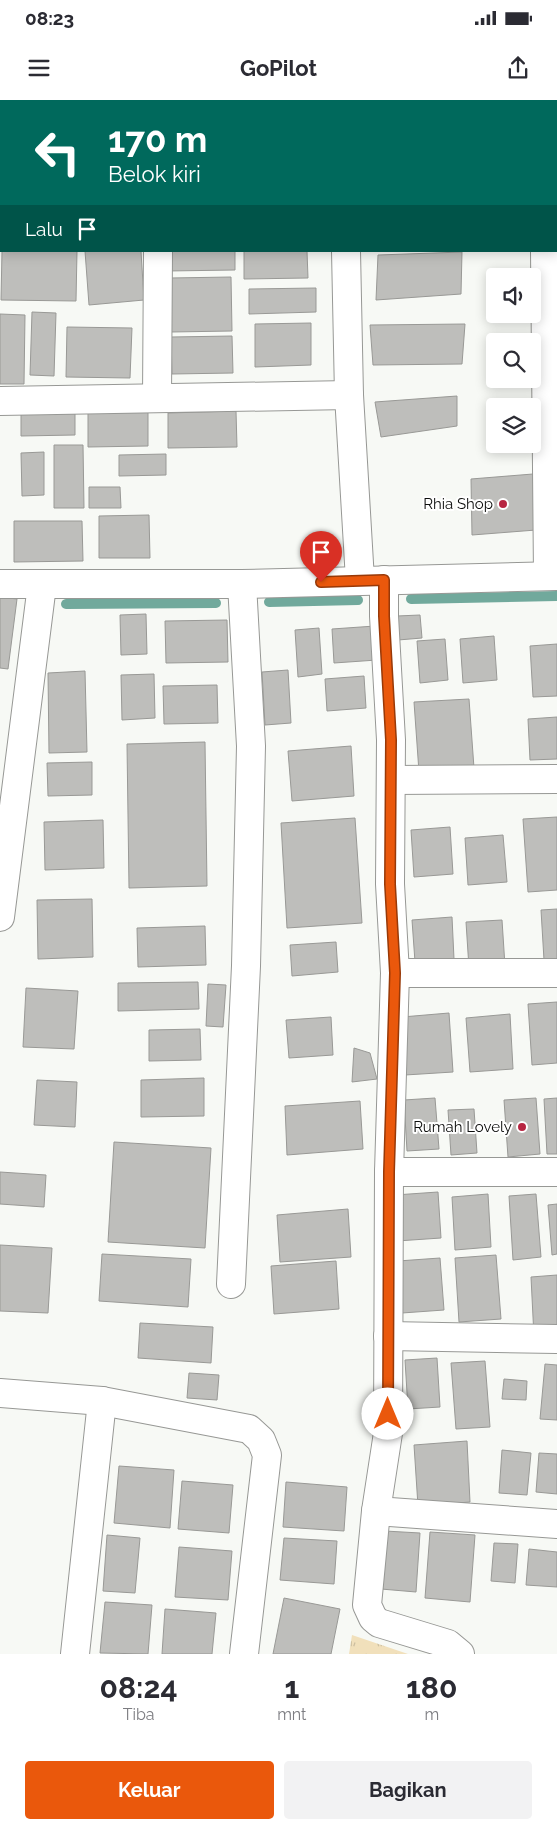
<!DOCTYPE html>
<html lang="id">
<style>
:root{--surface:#fff;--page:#f2f2f3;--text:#2b2b33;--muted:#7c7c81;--accent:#ea580c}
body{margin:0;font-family:Raleway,sans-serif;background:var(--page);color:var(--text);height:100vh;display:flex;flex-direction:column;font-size:19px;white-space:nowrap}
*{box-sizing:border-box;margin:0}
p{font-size:16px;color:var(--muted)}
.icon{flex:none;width:28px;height:28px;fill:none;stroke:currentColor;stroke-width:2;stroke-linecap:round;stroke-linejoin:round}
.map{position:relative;height:1554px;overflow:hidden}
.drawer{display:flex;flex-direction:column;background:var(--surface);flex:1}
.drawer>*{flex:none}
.guide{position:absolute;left:0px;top:0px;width:558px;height:152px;box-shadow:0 2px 12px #0003;background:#00695c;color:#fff;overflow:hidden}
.controls{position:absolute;left:486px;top:168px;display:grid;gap:10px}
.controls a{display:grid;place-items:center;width:55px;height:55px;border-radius:5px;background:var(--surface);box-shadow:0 2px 12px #0003;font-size:25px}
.pin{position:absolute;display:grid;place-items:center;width:42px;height:42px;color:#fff;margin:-51px -21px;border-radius:50% 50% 50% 0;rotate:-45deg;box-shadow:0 0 5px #0007}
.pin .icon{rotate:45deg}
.me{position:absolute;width:55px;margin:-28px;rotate:0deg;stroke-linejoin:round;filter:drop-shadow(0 0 4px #0008)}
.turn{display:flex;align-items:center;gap:18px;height:105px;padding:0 25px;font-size:22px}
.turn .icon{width:65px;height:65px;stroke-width:2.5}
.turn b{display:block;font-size:35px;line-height:42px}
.then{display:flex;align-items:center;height:48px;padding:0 25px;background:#0003;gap:10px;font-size:19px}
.eta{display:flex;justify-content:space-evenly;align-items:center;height:85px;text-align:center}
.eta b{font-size:30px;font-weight:700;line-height:35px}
.button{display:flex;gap:10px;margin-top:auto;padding:10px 25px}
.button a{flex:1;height:58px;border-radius:5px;background:var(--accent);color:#fff;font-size:20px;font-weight:700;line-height:58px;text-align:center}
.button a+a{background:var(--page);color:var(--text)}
.status{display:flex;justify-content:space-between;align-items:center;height:35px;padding:0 25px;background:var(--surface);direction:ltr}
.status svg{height:14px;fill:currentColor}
header{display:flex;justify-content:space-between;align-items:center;height:65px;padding:0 25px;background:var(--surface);font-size:22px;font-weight:700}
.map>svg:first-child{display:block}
</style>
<div class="status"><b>08:23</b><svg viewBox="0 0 49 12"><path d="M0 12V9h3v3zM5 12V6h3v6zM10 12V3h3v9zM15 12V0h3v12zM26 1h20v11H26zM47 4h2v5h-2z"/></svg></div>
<header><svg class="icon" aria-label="menu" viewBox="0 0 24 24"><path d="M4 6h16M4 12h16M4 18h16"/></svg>GoPilot<svg class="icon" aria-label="share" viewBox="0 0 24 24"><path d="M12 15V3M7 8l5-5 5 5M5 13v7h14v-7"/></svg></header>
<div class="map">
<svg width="557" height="1554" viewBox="0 0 557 1554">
<defs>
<pattern id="grass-tufts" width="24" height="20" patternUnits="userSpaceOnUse" patternTransform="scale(1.25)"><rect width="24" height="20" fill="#f1e0bb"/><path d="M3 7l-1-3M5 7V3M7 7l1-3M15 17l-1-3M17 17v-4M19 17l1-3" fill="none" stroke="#cdbfa0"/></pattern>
</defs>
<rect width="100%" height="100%" fill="#f7f9f5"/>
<path fill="url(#grass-tufts)" d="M352,1535L408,1554H349Z"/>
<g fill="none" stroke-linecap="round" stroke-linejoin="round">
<g stroke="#71a99c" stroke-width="10">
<path d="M411,499L557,496"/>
<path d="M269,502L358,500"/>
<path d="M66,504L216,503"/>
</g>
</g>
<g fill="#bebebb" stroke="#999996">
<rect x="2" y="0" width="61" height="1"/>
<rect x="76" y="0" width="61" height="1"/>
<rect x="233" y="0" width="59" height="1"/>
<path d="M366,0H455L366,1Z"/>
<path d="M467,0H525L467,1Z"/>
<path d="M2,151H77L76,201L1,200Z"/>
<path d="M85,151H141L144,200L89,205Z"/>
<path d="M167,151H235V170L167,171Z"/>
<path d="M244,151H307L308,178L244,179Z"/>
<path d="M462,152L461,194L376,200L378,155Z"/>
<path d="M231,177L232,231L171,232L170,178Z"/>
<path d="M316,188V212L249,214V189Z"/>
<path d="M32,212L56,213L54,276L30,275Z"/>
<path d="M0,214L25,215L24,284H0Z"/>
<path d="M311,223V265L255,267V224Z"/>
<path d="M465,224L462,264L373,265L370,225Z"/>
<path d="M67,227L132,228L130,278L66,277Z"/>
<path d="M232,236L233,273L172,274L171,237Z"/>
<path d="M457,296V326L381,337L375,302Z"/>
<path d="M148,305V346L88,347V306Z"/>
<path d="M75,307V335L21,336V308Z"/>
<path d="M236,311L237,347L168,348V313Z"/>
<path d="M54,345H83L84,408H54Z"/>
<path d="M44,352V395L22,396L21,353Z"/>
<path d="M166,354V375L119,376V355Z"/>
<path d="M533,374L536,430L472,435L471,379Z"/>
<path d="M89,387H120L121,408H89Z"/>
<path d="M149,415L150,458H99V416Z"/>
<path d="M14,421H82L83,461L14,462Z"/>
<path d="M0,497L17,499L8,569L0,568Z"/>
<path d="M146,514L147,554L121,555L120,515Z"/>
<path d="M420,515L422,538L398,540L397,516Z"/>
<path d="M227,520L228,562L166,563L165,521Z"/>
<path d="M375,526L377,560L334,563L332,529Z"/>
<path d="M319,528L322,574L298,577L295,530Z"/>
<path d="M494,536L497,580L463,583L460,539Z"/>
<path d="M445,539L448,580L420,583L417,541Z"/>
<path d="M557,544V596L533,597L530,546Z"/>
<path d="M288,570L291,623L265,625L262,572Z"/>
<path d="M85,571L87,652L49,653L48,573Z"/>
<path d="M154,574L155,618L122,620L121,575Z"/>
<path d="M364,576L366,608L327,611L325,579Z"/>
<path d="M217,585L218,623L164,624L163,586Z"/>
<path d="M469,599L474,668L419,672L414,602Z"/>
<path d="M557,617V659L530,660L528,619Z"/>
<path d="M205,642L207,786L129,788L127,644Z"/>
<path d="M351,646L354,696L292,701L288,651Z"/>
<path d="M92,662V695L48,696L47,663Z"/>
<path d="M557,717V790L528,792L523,719Z"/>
<path d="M355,718L362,823L287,828L281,723Z"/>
<path d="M103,720L104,768L45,770L44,722Z"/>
<path d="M450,727L453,774L414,777L411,730Z"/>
<path d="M503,735L507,782L468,785L465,738Z"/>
<path d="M92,799L93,857L38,859L37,800Z"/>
<path d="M557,809V859L544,860L541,810Z"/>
<path d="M452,817L454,859L415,862L412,820Z"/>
<path d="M502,820L505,866L469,868L466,822Z"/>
<path d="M205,826L206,865L138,867L137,828Z"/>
<path d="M336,842L338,872L292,876L290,845Z"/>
<path d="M198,882L199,909L118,911V883Z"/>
<path d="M208,884L226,885L223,927L206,926Z"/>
<path d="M26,888L78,891L74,949L23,947Z"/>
<path d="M557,902V963L532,965L528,904Z"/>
<path d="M449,913L453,972L405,975L402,917Z"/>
<path d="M510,914L513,969L470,972L466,918Z"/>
<path d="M331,917L333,955L289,958L286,920Z"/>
<path d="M200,929L201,960L149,961V930Z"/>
<path d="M354,948L370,953L377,979L352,982Z"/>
<path d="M204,978V1016L141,1017V980Z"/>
<path d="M37,980L77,982L75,1027L34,1025Z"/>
<path d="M435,998L439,1049L407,1051L404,1000Z"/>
<path d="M536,998L540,1054L508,1057L504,1000Z"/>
<path d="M557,998V1054H547L544,999Z"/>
<path d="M360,1001L363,1049L287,1055L285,1006Z"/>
<path d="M474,1009L477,1053L451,1055L448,1010Z"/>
<path d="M114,1042L211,1048L205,1148L108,1142Z"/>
<path d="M0,1072L46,1075L44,1107L0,1104Z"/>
<path d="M438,1092L441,1138L397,1141L395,1095Z"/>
<path d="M488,1094L491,1147L455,1150L452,1097Z"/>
<path d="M536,1094L541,1157L513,1160L509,1096Z"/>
<path d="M557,1104V1154L552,1155L548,1105Z"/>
<path d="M348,1109L351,1157L280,1162L277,1115Z"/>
<path d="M0,1145L52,1148L48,1213L0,1211Z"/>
<path d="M102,1154L191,1159L188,1207L99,1201Z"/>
<path d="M496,1155L501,1219L459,1222L455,1158Z"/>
<path d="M440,1158L444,1210L402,1213L398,1161Z"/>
<path d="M336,1161L339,1209L274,1214L271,1166Z"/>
<path d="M557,1175V1236L534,1237L531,1177Z"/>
<path d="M140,1223L213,1227L211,1263L138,1258Z"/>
<path d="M437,1258L440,1307L408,1309L405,1260Z"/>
<path d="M485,1261L490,1327L456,1329L451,1263Z"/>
<path d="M545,1264L557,1265V1320L540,1319Z"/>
<path d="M189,1273L219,1275L217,1300L187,1298Z"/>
<path d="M504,1279L527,1281L526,1300L502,1299Z"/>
<path d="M467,1341L470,1402L418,1406L414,1345Z"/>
<path d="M502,1350L531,1353L527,1395L499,1393Z"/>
<path d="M539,1353L557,1354V1394L536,1392Z"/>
<path d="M119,1366L174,1370L170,1428L114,1423Z"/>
<path d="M182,1381L233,1385L229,1433L178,1429Z"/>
<path d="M286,1382L347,1387L344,1431L283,1427Z"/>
<path d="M385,1431L420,1433L416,1492L381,1489Z"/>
<path d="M430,1432L475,1435L470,1502L425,1498Z"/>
<path d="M107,1435L140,1438L135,1493L103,1491Z"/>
<path d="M284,1438L337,1441L334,1484L280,1480Z"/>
<path d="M494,1443L518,1444L515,1483L491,1481Z"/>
<path d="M179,1447L232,1451L228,1500L175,1497Z"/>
<path d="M529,1449L557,1452V1487L526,1485Z"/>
<path d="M284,1498L340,1509L331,1554H273Z"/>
<path d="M105,1502L152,1505L148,1554L100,1553Z"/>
<path d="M165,1509L216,1513L212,1554H162Z"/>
</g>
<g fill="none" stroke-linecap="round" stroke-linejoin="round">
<defs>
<g id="minor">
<path d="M154,0V1"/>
<path d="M344,0V1"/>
<path d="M544,0V1"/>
<path d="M556,38H557"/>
<path d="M0,119L1,120"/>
<path d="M346,151L349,295L360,480"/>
<path d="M545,151L548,476"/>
<path d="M157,298L158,151"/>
<path d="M0,301L349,295"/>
<path d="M384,480V516L391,640L390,784L395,873L389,1072L388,1333L376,1411L367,1505L373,1518L379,1523L448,1544L460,1554"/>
<path d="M0,484H242L557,476"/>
<path d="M391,680L557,679"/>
<path d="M0,817L42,485"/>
<path d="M395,873H557"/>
<path d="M389,1072H557"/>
<path d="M231,1184L246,866L251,646L242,484"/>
<path d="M388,1236L557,1239"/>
<path d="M0,1293L102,1301L249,1329L261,1340L267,1355L244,1554"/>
<path d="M376,1411L557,1424"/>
<path d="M75,1554L102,1301"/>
</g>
</defs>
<use href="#minor" stroke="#979895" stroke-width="30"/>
<use href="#minor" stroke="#fff" stroke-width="28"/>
</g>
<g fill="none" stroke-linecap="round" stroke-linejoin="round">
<defs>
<path id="route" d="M321,482L384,480V516L391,640L390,784L395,873L389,1072L388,1314"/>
</defs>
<use href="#route" stroke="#983908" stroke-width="12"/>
<use href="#route" stroke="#ea580c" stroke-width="9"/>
</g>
<g fill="#b72541" stroke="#fff" stroke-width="2">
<circle cx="503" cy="404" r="5"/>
<circle cx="522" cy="1027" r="5"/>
</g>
<g text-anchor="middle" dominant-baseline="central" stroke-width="4" stroke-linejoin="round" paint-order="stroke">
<g font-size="15" fill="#0c0d0c" stroke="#fff" text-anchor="end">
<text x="493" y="404">Rhia Shop</text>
<text x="512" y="1027">Rumah Lovely</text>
</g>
</g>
</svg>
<div class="controls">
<a><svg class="icon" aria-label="sound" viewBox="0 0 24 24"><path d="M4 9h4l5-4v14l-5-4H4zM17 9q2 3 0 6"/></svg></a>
<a><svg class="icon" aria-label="search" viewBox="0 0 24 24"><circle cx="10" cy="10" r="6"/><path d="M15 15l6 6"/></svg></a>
<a><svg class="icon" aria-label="layers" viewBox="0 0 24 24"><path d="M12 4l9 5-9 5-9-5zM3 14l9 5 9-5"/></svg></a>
</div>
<div class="pin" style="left:321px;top:482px;background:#d93025"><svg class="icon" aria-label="arrive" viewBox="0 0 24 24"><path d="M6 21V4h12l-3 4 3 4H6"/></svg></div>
<svg class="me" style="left:388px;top:1314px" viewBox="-20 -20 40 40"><circle r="19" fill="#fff"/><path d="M0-13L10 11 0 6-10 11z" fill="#ea580c"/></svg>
<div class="guide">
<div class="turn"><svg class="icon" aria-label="left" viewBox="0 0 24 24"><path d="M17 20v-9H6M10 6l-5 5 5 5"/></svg><div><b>170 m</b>Belok kiri</div></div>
<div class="then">Lalu<svg class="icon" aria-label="arrive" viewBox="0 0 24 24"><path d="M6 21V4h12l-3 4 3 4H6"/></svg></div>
</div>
</div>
<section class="drawer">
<div class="eta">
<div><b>08:24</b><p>Tiba</p></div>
<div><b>1</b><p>mnt</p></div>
<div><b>180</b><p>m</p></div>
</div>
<div class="button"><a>Keluar</a><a>Bagikan</a></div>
</section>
